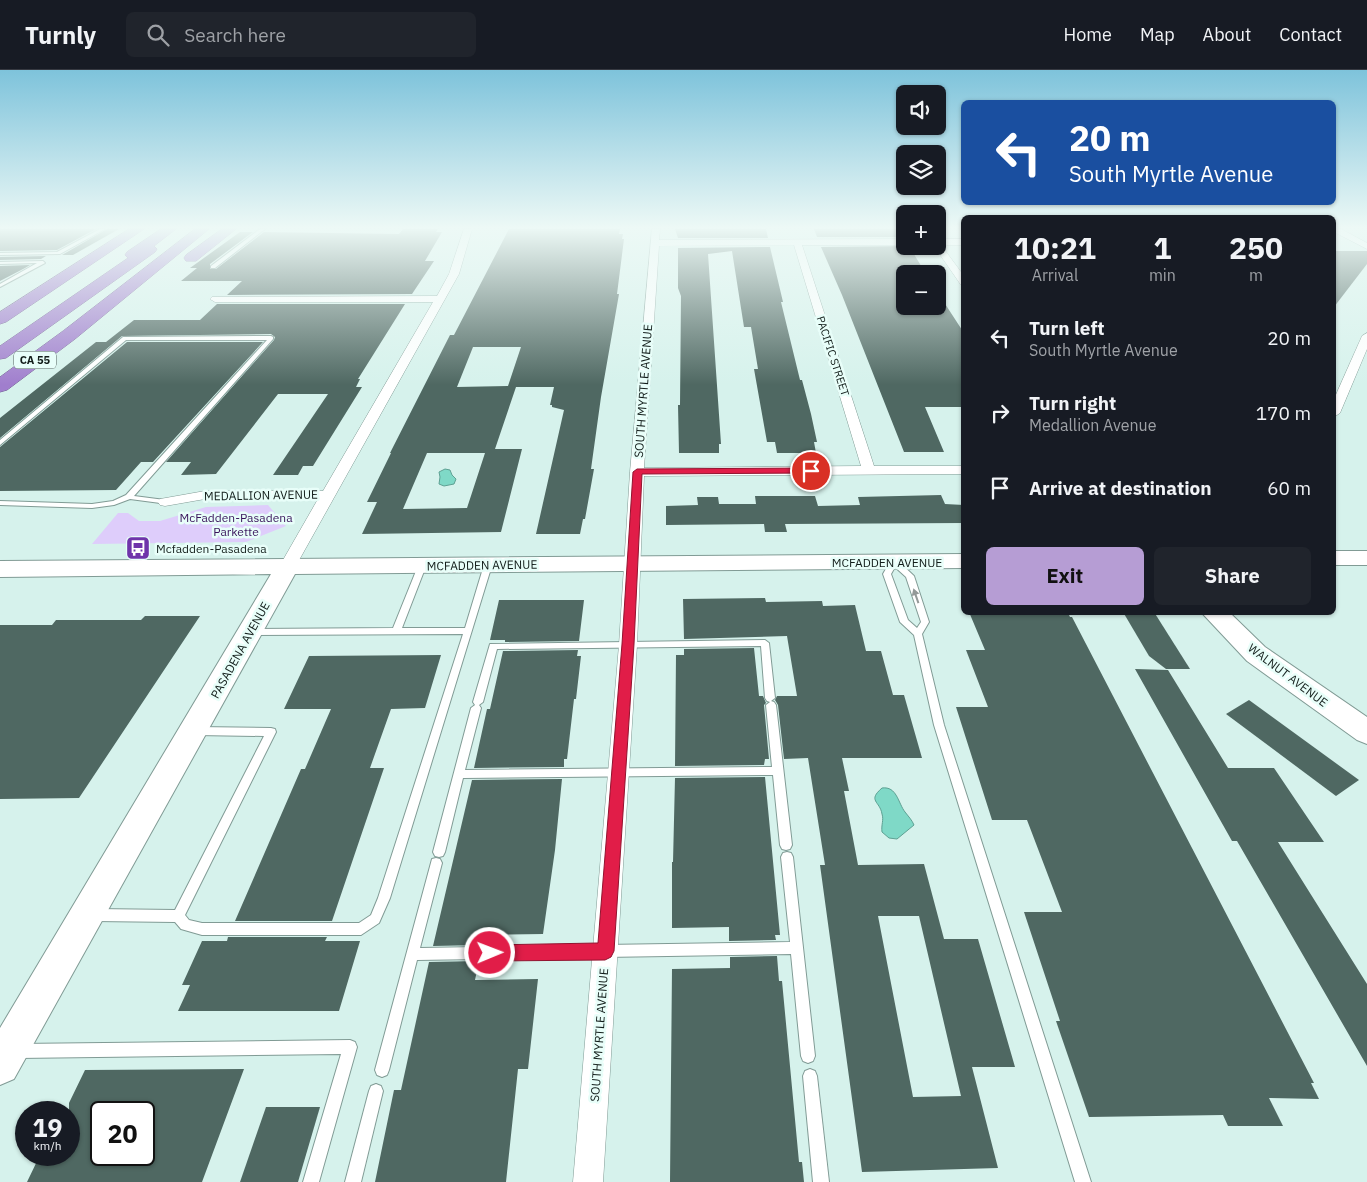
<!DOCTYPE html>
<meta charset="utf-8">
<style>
:root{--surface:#171b24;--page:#20242c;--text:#f1f3f6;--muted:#9ea1a6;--line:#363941;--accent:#b69dd4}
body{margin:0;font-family:"IBM Plex Sans",sans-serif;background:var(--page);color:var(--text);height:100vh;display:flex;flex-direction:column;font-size:19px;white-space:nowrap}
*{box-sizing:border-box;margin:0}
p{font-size:16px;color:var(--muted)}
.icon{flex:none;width:28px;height:28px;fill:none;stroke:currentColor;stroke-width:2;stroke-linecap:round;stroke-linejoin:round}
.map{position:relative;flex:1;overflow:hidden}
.details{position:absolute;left:961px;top:145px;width:375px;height:400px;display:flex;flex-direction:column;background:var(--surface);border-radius:8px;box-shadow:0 1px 4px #0004}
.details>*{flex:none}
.banner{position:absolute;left:961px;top:30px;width:375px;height:105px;border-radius:8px;box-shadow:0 1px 4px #0004;background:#1a4fa0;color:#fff;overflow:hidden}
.buttons{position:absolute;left:896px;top:15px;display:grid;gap:10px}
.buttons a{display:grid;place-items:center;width:50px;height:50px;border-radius:8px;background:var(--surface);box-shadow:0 1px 4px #0004;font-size:25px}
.speed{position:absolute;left:15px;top:1031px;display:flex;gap:10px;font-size:25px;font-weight:700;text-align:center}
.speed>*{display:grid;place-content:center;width:65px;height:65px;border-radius:50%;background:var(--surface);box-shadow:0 1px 4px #0004;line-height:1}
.speed small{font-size:12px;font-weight:400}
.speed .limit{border:2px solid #111;border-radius:8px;background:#fff;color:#111}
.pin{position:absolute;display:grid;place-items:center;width:42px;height:42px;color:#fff;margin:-21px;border:2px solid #fff;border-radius:50%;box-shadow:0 1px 5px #0007}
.me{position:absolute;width:55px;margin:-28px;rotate:89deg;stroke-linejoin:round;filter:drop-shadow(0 0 4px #0008)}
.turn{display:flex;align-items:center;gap:18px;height:105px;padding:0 25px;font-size:22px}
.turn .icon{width:65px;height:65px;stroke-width:2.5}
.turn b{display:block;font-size:35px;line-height:42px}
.eta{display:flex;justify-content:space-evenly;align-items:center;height:85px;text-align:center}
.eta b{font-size:30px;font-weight:700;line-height:35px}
.primary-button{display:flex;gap:10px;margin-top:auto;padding:10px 25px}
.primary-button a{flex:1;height:58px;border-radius:8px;background:var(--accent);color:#111;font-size:20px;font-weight:700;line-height:58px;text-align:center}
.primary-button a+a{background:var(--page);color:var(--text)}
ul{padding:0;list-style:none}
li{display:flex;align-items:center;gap:15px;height:75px;padding:0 25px}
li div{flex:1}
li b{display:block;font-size:19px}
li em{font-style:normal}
header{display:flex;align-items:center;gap:30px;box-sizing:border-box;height:70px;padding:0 25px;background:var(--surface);border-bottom:1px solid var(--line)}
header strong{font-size:24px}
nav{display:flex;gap:28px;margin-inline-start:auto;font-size:18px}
.search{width:350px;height:45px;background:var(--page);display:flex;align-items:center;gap:12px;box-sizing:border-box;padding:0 18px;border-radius:8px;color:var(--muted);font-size:19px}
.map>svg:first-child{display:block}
</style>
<header>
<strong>Turnly</strong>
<div class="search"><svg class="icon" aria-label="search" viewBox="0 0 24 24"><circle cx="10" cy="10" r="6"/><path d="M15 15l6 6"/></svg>Search here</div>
<nav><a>Home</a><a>Map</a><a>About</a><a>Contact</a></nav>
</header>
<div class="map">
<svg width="1367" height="1112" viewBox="0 0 1367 1112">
<rect width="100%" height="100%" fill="#d6f2ec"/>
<path fill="#decdfb" d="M268,435L286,456L246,472L92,474L118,443H128L139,451H160L206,437Z"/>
<g fill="#7fd9c7" stroke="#5ea193">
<path d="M445,399L450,400L452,405L456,409L454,414L444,416L439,414L440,407L439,402Z"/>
<path d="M882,718C897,716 898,733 905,742C908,746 912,750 914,755L897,769L889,768L882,762C881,755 884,750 882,744C880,731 867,731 882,718Z"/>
</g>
<g fill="#4f6862" fill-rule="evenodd">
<path d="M0,159H96L57,180L0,181Z"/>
<path d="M107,159H119L73,185H62Z"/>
<path d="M403,159H438L436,162H442L425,191H434L412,224L227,225L242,211H181L197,198H190L240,162H253L210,194V199H216L264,162L399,164Z"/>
<path d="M509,159H620L619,164H623L622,169H624L617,224H619L601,327L591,399H594L585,449H583L580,464H536L564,340L552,337V335H550L554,317H516L495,379H522L501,462L362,464L377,432H367L391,383H390L450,265H454ZM473,277H521L508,316L457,317ZM427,383H485L467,438L403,439Z"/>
<path d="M675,159H766L768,168H678Z"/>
<path d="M814,159H898L903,167H817Z"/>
<path d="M909,176L926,204H905V236H938V223L964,263V337H925L944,382H904L842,225L821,177Z"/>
<path d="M770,177L783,232H781L800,310H802L811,344L817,372H814L816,383H777L775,372H767L754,299H758L751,257H744L732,181L708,184L721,374H719V383H679L678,335H680L681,226L678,218V178Z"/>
<path d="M1334,181H1367V194L1334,237Z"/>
<path d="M46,186L41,189L0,190V187Z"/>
<path d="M30,195L25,198L0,211V196Z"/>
<path d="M217,234H405L358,309H360L356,317H362L313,396H303L298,405H273L328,324H278L216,404L181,405L191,392H166L274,270L275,267L271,264L122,266L0,368V348L96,272H106L134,250H200Z"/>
<path d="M127,272H263L153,392H141L116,420L0,421V377Z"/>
<path d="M941,425L945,434L964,435V453L785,454L787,462H765L764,454L666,455V436L698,435L697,427H718L719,434H756L755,426H815L818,436L860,435L858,427Z"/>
<path d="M765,528L766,532L822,531L823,536L855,535L866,581H881L893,625H904L922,688H842L849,721H844L858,795L924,794L944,869H978L1015,997H972L998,1098L862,1102L820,795H825L808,688L784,689L778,635L775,630L777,626H797L787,566L684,569L683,529ZM878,846H919L961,1026L913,1027Z"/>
<path d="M499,530H584L579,571L505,572V570H490Z"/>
<path d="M969,542L1068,543L1070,547H1072L1314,1013H1311L1319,1029L1269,1028L1283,1056H1228L1223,1045L1089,1047L1056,951H1060L1024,842H1062L1027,750H992L956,637H988L966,580H985Z"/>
<path d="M1123,542H1154L1190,599H1166L1149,586Z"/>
<path d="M145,546H200L79,728L0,729V555H52L56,550H141Z"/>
<path d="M754,578L759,626H763L766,633L764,635L769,689H765L764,695L675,696L676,585H684V579Z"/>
<path d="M578,580L577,586H581L576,629H574L567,689H564V697L474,698L487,639H490L503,581Z"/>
<path d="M441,585L425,638L391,639L370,698H384L332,851H235L301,699H305L331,639H284L309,586Z"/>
<path d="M1135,599L1168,600L1228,698H1274L1324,772H1278L1367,914V996L1237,771H1232Z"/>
<path d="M1249,630L1359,710L1336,726L1226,644Z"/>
<path d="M765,707L780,865H775L776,870L729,871V857L672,858V792H673L675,708Z"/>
<path d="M562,709L555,780L543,864L485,865L482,875L433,876L472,710Z"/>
<path d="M228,867H327L325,871H360L339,941H178L190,915H182L202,871H227Z"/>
<path d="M777,886L779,911H782L799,1092H802L804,1112H670L672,899L730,898V887Z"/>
<path d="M479,891L475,910L538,909L528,999H518L506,1112H375L394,1020H401L429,892Z"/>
<path d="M244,999L202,1112H27L40,1085H69V1033L85,1000ZM144,1036V1085H101V1037Z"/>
<path d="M266,1037H320L298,1112H240Z"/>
</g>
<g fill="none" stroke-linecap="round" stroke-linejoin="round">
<defs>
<g id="lane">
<path d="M100,159H105L60,184L0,185V183L57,182Z"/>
<path d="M260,159H265L215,198H211V196Z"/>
<path d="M43,191L45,193L0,217V214L37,193L0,194V192Z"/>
<path d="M271,266L273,267V269L134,426L165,430H168V434L130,429L114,435L92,438L0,435V431L92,434L113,431L126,425L267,270H126L0,375V370L123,267Z"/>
<path d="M894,489L897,490L914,506L929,552L922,564L944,655L1091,1112H1075L934,655L914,565L900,552L883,504L891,490ZM895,497L906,507L921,552L917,558L908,550L891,504Z"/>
<path d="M488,492L492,495L390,828L379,853L361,865H202L181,859L175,852L95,851L91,849L89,845L91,841L95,839L175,840L264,666L196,665L192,664L191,661L192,658L196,657L271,658L275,659L276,662L185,845L189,850L202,853H359L371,845L378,828L463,564L251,565L247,562L251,559L393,558L418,496L422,493L426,496L402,558H465L484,495Z"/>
<path d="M765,570L769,573L775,628L771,631L774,632L776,635L792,775L790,779L786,780L782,779L780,775L773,705L463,708L445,782L443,786L439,787L435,786L433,782L471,638L475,635L473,632L490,574ZM761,576L765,628L767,631L770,632L766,635L772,697L465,700L481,638L479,635L483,632L497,579Z"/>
<path d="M787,782L791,783L793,787L815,986L813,991L808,993L803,991L801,986L791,884L417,890L389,1000L387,1005L382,1007L377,1005L375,1000L432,789L436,788L440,789L442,793L420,878L790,872L781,787L783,783Z"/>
<path d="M350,970L355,972L357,977L319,1112H303L341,984L18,988L13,986L11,981L13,976L18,974Z"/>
<path d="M810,999L815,1001L817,1006L829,1112H813L803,1006L805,1001Z"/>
<path d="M376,1014L381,1016L383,1021L361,1112H345L369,1021L371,1016Z"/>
</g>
<g id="street">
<path d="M464,159H472L459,204L293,501L287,502L281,501L279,497L318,429H205L165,436L160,435L158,432L160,429L205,421H323L433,232H215L210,229L212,227L437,226L449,204Z"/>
<path d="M652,159H660L659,170L905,169V175H802L874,396H964V404L644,406L637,575L603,1112H573L619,575L630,402ZM794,175L861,396L644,398L659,176Z"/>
<path d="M1334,159H1341L1367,173V179L1334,162Z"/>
<path d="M964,169V175H941L964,206V216L961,215L934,176H938V169Z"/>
<path d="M1367,263V279L1340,343L1334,347V329L1362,266Z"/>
</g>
<g id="secondary">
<rect x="1334" y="481" width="33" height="14"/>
<path d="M964,484V498L295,504L14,1009L0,1015V958L271,504L0,507V491Z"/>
<path d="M1201,542H1229L1265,577L1367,647V674L1357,670L1247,591Z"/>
</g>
<g id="highway">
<path d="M129,159H144L6,252L0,254V242Z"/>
<path d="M161,159H176L154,176L157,179L155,182L6,288L0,289V276L128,188L125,185L127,182Z"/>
<path d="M195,159H209L75,269L7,320L0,322V307L63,261Z"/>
<path d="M222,159H236L196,191H186L184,188L186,185Z"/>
</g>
</defs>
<use href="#lane" stroke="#819b95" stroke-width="2"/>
<use href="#street" stroke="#819b95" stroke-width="1"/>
<use href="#secondary" stroke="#819b95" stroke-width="2"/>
<use href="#highway" stroke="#6e5c8e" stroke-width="1"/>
<use href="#lane" fill="#fff" fill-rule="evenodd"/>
<use href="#street" fill="#fff" fill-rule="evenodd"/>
<use href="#secondary" fill="#fff" fill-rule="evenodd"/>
<use href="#highway" fill="#a07ecd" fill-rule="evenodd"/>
</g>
<defs><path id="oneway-solid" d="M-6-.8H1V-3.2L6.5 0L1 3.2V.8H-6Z" transform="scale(1.25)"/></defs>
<use fill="#949998" href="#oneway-solid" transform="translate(916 526) rotate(-109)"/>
<linearGradient id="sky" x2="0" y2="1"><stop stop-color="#7ec3db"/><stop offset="0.5" stop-color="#edf9f6"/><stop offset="1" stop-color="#edf9f6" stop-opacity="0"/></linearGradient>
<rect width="1367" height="315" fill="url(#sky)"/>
<path fill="#e11d48" stroke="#92132f" d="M811,398L816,401L814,403L642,404L634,574L614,881L611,887L605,890L490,891L484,889L481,883L484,877L490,875L598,873L622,574L633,402L637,399Z"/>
<defs>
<symbol id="bus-square" viewBox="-11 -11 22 22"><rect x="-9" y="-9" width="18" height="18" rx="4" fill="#6f34aa" stroke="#e8fef9"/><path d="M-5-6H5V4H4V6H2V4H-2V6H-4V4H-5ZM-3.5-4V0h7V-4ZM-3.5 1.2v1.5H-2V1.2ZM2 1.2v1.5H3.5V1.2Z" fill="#fff"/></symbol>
</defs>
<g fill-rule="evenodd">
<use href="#bus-square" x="124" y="464" width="28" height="28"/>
</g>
<g text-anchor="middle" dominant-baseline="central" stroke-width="5" stroke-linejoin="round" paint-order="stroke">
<g font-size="11" fill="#121d1a" stroke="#e8fef9">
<text transform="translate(833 286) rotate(72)">PACIFIC STREET</text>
</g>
<rect fill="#e8fef9" stroke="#52605d" stroke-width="1" x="14" y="281.5" width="42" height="17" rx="4"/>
<g font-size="11" font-weight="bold" fill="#121d1a">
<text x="35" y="290">CA 55</text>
</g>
<g font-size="12" fill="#121d1a" stroke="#e8fef9">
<text transform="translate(643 321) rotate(-86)">SOUTH MYRTLE AVENUE</text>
<text transform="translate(261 425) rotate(-1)">MEDALLION AVENUE</text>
<text x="887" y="492">MCFADDEN AVENUE</text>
<text transform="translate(482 495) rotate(-1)">MCFADDEN AVENUE</text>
<text transform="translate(240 580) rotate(-61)">PASADENA AVENUE</text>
<text transform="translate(1288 605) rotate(37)">WALNUT AVENUE</text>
<text transform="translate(599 965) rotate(-86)">SOUTH MYRTLE AVENUE</text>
</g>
<g font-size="12" fill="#38135b" stroke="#e8fef9">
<text x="236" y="447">McFadden-Pasadena<tspan x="236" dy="14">Parkette</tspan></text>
</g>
<g font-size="12" fill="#121d1a" stroke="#e8fef9" text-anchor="start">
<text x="156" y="478">Mcfadden-Pasadena</text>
</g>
</g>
</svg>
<div class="buttons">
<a><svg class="icon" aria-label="sound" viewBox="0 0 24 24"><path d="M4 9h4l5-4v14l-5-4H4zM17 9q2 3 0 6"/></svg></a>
<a><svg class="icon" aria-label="layers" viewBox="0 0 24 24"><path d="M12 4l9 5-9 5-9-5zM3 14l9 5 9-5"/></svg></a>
<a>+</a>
<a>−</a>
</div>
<div class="speed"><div>19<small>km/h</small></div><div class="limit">20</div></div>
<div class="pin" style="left:811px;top:401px;background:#d93025"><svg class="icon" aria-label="arrive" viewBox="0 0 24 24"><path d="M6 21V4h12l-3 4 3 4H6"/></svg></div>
<svg class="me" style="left:490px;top:883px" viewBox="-20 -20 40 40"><circle r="17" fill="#e11d48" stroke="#fff" stroke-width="3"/><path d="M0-11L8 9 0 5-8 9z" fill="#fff"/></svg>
<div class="banner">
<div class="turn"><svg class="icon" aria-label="left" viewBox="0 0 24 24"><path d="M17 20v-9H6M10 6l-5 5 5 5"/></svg><div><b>20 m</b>South Myrtle Avenue</div></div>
</div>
<section class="details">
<div class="eta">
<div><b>10:21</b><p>Arrival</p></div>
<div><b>1</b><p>min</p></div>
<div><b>250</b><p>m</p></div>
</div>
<ul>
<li><svg class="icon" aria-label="left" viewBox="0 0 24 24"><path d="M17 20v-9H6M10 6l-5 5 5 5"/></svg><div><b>Turn left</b><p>South Myrtle Avenue</p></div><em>20 m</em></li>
<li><svg class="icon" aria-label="right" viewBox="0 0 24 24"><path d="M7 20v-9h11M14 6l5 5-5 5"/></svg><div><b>Turn right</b><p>Medallion Avenue</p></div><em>170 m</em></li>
<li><svg class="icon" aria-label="arrive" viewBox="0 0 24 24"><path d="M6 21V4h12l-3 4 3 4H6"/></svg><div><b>Arrive at destination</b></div><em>60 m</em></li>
</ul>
<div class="primary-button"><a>Exit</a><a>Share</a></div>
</section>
</div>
